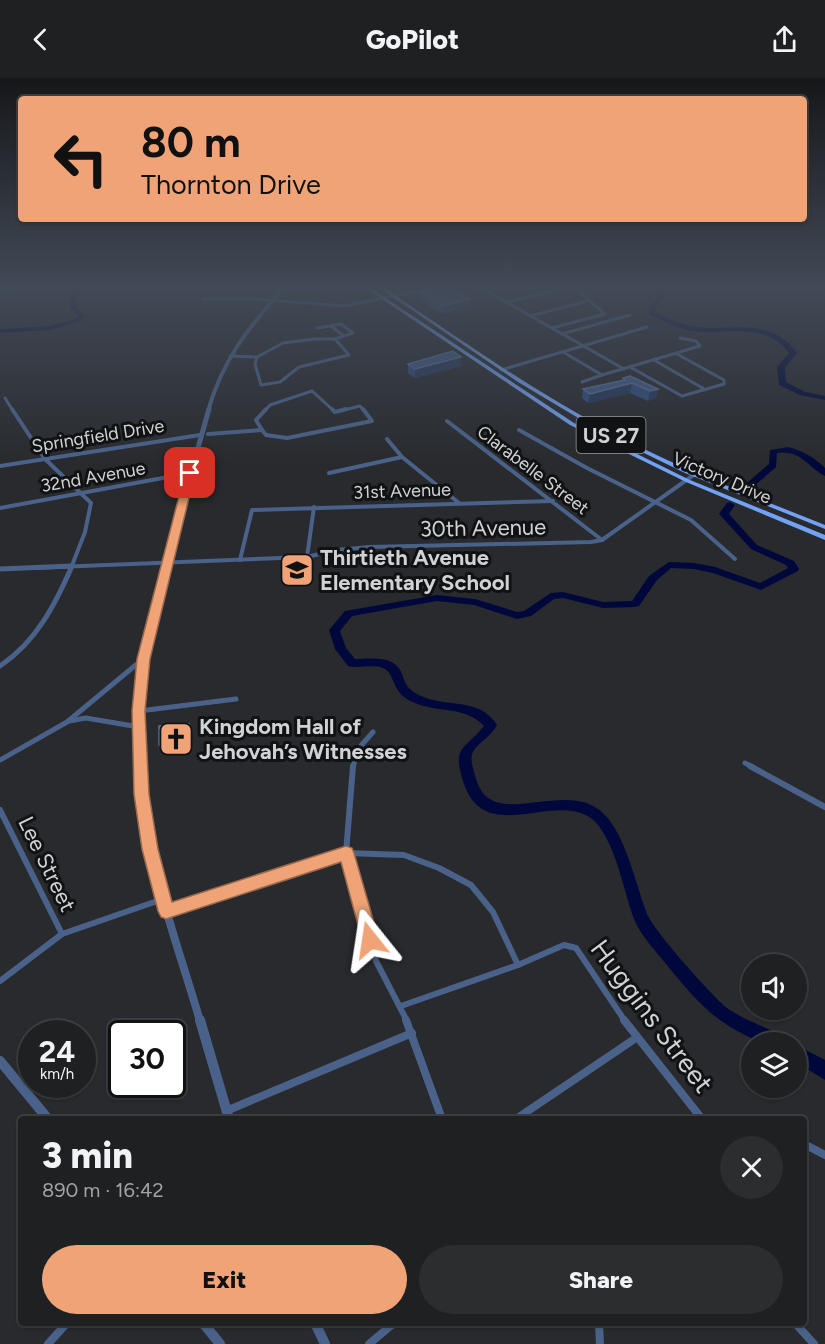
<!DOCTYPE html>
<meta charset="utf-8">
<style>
:root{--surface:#1e2022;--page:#2b2d2f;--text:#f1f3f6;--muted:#a1a3a5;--line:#3c3e40;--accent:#efa377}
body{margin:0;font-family:Figtree,sans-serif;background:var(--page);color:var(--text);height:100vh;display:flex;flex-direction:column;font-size:22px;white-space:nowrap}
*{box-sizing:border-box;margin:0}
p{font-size:20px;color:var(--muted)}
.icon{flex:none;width:33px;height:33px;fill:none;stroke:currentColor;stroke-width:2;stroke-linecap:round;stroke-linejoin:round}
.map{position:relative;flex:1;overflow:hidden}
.sheet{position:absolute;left:18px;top:1038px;width:789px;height:210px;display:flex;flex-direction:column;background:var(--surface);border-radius:6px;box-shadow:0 2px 4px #0004,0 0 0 2px var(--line)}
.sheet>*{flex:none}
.top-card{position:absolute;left:18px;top:18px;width:789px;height:126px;border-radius:6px;box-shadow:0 2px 4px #0004,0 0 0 2px var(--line);background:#efa377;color:#111;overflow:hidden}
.buttons{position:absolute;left:741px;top:876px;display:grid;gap:12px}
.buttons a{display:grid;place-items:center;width:66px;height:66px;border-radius:50%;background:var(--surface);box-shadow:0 2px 4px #0004,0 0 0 2px var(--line);font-size:30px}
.speed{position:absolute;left:18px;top:942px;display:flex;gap:12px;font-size:30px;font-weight:700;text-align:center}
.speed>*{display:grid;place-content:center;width:78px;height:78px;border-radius:50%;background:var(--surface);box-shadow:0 2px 4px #0004,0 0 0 2px var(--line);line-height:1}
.speed small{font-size:15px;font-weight:400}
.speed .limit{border:3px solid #111;border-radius:9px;background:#fff;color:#111}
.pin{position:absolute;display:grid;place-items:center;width:51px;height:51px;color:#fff;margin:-26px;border-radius:12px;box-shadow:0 3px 9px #0006}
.me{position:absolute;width:66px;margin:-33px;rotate:345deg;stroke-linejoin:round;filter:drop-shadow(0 0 4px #0008)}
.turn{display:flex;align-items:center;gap:21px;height:126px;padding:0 24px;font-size:27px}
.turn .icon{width:78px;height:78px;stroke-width:2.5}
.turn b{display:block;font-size:42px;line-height:51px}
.round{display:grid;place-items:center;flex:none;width:63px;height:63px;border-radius:32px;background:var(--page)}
.headline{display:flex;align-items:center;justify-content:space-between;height:102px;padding:0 24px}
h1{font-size:36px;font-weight:800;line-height:45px}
.button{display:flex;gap:12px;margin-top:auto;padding:12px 24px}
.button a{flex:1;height:69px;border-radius:36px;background:var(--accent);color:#111;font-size:24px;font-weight:800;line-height:69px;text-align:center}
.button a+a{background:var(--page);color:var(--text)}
header{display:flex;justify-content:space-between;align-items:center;height:78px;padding:0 24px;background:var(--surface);font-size:27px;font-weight:800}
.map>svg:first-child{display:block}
</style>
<header><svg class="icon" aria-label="back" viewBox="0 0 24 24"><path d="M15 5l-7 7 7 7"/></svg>GoPilot<svg class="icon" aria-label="share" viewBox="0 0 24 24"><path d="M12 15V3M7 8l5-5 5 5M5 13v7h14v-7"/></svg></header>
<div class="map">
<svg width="825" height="1266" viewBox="0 0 825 1266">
<rect width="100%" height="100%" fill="#282a2d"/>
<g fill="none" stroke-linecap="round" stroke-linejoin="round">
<g fill="#00083b" fill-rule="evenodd">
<path d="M76,209H82L76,219V229L84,237L81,243L50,252L0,255V251L50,248L76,241L78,237L70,230V219Z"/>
<path d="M652,209H658L664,219L655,230V235C668,240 681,247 695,249C733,253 770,238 797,275L785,289L786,304L805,314L825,318V322L800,317L779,307L777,289L789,275C766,243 727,257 694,253C678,251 664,243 650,237L649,230L658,219Z"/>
<path d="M788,369C803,373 814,379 825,390V398C808,389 800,371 777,375L776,389L753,409H747V405L769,386L770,372Z"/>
<path d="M730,424L735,427L729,436L757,467L794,483L799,491L798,493L761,512L713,495L694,491L671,490L657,502L639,528L635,529L603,530L563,520L554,521L531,538L517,541L474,527L437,523L352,538L340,553L346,570L355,581C367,581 386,578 396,587C407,597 399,608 421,618C447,630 480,619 497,647C491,659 477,665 473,674C469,681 474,693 476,701C492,756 567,698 604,736C626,758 636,807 647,836C654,853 712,918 727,930C744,942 765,949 784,958L786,964C779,964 771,965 763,964C758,964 752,960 747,958C709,940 692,917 666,886C655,872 641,858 634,841C623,811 618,775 599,748C565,704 487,773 464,706C451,667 465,672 484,648C466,628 438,635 415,625C391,616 396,598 385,591C375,585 359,591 348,588L335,571L329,552L345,533L437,517L475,521L517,534L524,533L551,515L563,514L603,524L632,523L649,498L669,484L694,485L715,489L760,505L788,490L786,487L751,471L721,438L719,436L727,425Z"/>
<path d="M796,967L825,982V1002L796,984Z"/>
</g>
<g stroke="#4a628a" stroke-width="3">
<path d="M480,209L624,291"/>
<path d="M579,209L583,217L605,236"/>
<path d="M0,211L21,213"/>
<path d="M486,212L501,209"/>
<path d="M203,221H257L344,228L424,212"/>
<path d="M506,224L572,209"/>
<path d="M530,238L588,223"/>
<path d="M317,250L331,248"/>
<path d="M552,250L605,236"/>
<path d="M562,256L630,237"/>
<path d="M315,261H335L349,277L299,289L280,304L261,307L255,286L257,279L283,265Z"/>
<path d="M335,261L353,255L341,246L331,248L344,258"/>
<path d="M563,274L602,297L700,268L696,263L680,260"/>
<path d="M230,278L257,279"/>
<path d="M654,282L706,312"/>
<path d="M630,289L682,318L724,306V302L677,276"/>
<path d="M501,292L647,249"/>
<path d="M582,304L602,297"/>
<path d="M5,320L13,333"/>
<path d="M265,333L270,327L312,313L334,333"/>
<path d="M340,333L360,328L364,333"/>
</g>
<g stroke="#4a628a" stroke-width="4">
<path d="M12,331L45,381L91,425L85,454L71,490"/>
<path d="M332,331L335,334L346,331"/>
<path d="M447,343L602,462"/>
<path d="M262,352L266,357L287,360L372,343L363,331"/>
<path d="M262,352L256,342L266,331"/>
<path d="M519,352L587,390L691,442L735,481"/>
<path d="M208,356L262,352"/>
<path d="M387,361L402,379L459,425"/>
<path d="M0,388L200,357"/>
<path d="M329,395L402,379"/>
<path d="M0,430L190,395"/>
<path d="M307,479L314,429"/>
<path d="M240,482L252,432L553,423"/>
<path d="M32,490L307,479L336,472L370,469L591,464L602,462L695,396"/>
</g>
<g stroke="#4a628a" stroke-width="5">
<path d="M0,491L71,488"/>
<path d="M0,588C36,564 55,527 72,488"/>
<path d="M139,633L236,621"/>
<path d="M69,643L86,640L139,649"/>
<path d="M0,682L67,644L143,581"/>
<path d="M745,685L753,689"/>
<path d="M353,689L359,670L373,654"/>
</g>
<g stroke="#4a628a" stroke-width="6">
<path d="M353,688L346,775L376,883L407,943"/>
<path d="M750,688L825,729"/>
<path d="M0,732L62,856"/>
<path d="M167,833L346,775L404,777L439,790L471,807L493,834L518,887"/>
<path d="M0,903L62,856L163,821"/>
<path d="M401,928L518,887L564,867L576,870L625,943"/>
</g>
<g stroke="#4a628a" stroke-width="8">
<path d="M406,942L442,1041"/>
<path d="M624,942L702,1041"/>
<path d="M226,1033L412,955"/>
<path d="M516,1041L636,960"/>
<path d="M804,1066L825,1077"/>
<path d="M599,1245L600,1266"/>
<path d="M795,1245L814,1266"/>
<path d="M48,1266L67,1245"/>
<path d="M369,1266L394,1245"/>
</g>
<path stroke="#4a628a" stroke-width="4" d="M208,333C223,280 249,250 284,209"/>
<path stroke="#4a628a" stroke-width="5" d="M164,490L209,331"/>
<path stroke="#4a628a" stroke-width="6" d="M140,689L139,633L143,581L164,488"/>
<path stroke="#4a628a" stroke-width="8" d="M140,688C142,775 176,860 200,943"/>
<g stroke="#4a628a" stroke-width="10">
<path d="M200,942L229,1041"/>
<path d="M0,983L48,1041"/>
<path d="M203,1245L220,1266"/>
<path d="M315,1245L325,1266"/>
</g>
<g fill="#73a2f4" fill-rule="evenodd">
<path d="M364,209H369L574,345L690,402L825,457V462L686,404L570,347Z"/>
<path d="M378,209H383C457,259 531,312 611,354C679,391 753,418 825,447V451L685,395L605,356L518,304Z"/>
</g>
</g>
<g fill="#2f4c7e">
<path d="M419,213L471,221V229L442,236L419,221Z"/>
<path d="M408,286L461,288L415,300L408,295Z"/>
<path d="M623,300L658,311L656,320L648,323L630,315L588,325L582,320L583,311L622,302Z"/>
<path d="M189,646L192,653L191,665L170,668L169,673L161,674L159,667V648Z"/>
</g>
<g fill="#25385a">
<path d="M471,221V229L442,236L443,228Z"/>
<path d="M461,279V288L415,300V291Z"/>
<path d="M632,305L630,315L588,325L590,316Z"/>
<path d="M658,311L656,320L648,323L650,313Z"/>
<path d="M189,646L192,653L191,665L189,658Z"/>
<path d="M167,660L170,668L169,673L167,666Z"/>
</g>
<g fill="#405a88" stroke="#576d94" stroke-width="1.5">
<path d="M437,209H451L471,221L443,228L419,213Z"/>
<path d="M453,273L461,279L415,291L408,286Z"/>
<path d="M630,298L658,311L650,313L632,305L590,316L583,311L625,302L623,300Z"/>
<path d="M189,646V658L167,660V666L159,667V648Z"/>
</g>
<linearGradient id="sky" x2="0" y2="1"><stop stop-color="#161719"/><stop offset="0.54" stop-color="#424a57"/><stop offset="1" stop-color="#424a57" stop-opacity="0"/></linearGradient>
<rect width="825" height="386" fill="url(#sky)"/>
<path fill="#efa377" stroke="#9b6a4d" stroke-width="1.5" d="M190,392L195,395L150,581L145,633L149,716L158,771L172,824L346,768L352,770L354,775L379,862L376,867L370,870L364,867L362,862L341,784L166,841L161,839L158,833L142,771L134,716L132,633L137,581L185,395Z"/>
<defs>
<symbol id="school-square" viewBox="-11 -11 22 22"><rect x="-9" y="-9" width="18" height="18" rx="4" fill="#efa377" stroke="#111214"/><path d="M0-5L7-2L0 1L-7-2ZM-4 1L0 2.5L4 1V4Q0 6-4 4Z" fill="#111"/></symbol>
<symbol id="church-square" viewBox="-11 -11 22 22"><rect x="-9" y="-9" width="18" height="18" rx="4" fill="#efa377" stroke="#111214"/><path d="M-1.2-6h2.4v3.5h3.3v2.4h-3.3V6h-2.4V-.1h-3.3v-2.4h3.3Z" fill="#111"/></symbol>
</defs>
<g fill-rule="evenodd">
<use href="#school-square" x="278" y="473" width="38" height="38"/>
<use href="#church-square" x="157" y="642" width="38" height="38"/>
</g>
<g text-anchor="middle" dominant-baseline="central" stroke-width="6" stroke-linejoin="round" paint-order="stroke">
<g font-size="18" fill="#d0d2d4" stroke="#111214">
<text transform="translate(98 358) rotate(-9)">Springfield Drive</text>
<text transform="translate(533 392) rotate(37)">Clarabelle Street</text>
<text transform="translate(93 399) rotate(-10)">32nd Avenue</text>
<text transform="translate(722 400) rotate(23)">Victory Drive</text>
<text transform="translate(402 413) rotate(-2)">31st Avenue</text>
</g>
<rect fill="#111214" stroke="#97989a" stroke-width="1.5" x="576.5" y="339" width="69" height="36" rx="4.5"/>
<g font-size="21" font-weight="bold" fill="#d0d2d4">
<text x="611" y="357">US 27</text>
</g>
<g font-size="22" fill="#d0d2d4" stroke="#111214">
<text transform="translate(483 450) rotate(-1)">30th Avenue</text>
<text transform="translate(47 786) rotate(64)">Lee Street</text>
</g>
<g font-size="22" font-weight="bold" fill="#d0d2d4" stroke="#111214" text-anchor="start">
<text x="320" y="479">Thirtieth Avenue<tspan x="320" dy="25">Elementary School</tspan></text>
<text x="199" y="648">Kingdom Hall of<tspan x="199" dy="25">Jehovah’s Witnesses</tspan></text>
</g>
<g font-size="27" fill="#d0d2d4" stroke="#111214">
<text transform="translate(652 938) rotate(53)">Huggins Street</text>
</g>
</g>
</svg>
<div class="buttons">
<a><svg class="icon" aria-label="sound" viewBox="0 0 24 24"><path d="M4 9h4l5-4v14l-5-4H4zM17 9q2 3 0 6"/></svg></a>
<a><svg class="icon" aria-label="layers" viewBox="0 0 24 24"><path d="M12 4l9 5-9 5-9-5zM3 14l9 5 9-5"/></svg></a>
</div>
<div class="speed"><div>24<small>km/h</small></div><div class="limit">30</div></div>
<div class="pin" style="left:190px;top:395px;background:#d93025"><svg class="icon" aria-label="arrive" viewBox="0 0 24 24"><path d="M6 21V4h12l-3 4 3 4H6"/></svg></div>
<svg class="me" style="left:370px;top:862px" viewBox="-20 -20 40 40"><path d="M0-17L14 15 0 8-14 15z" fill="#efa377" stroke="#fff" stroke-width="4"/></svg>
<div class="top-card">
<div class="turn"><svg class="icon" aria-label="left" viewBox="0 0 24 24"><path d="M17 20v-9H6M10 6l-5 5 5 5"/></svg><div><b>80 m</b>Thornton Drive</div></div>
</div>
<section class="sheet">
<div class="headline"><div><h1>3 min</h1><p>890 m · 16:42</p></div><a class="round"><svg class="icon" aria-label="close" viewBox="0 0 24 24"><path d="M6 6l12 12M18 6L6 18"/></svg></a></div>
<div class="button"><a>Exit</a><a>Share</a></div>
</section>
</div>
